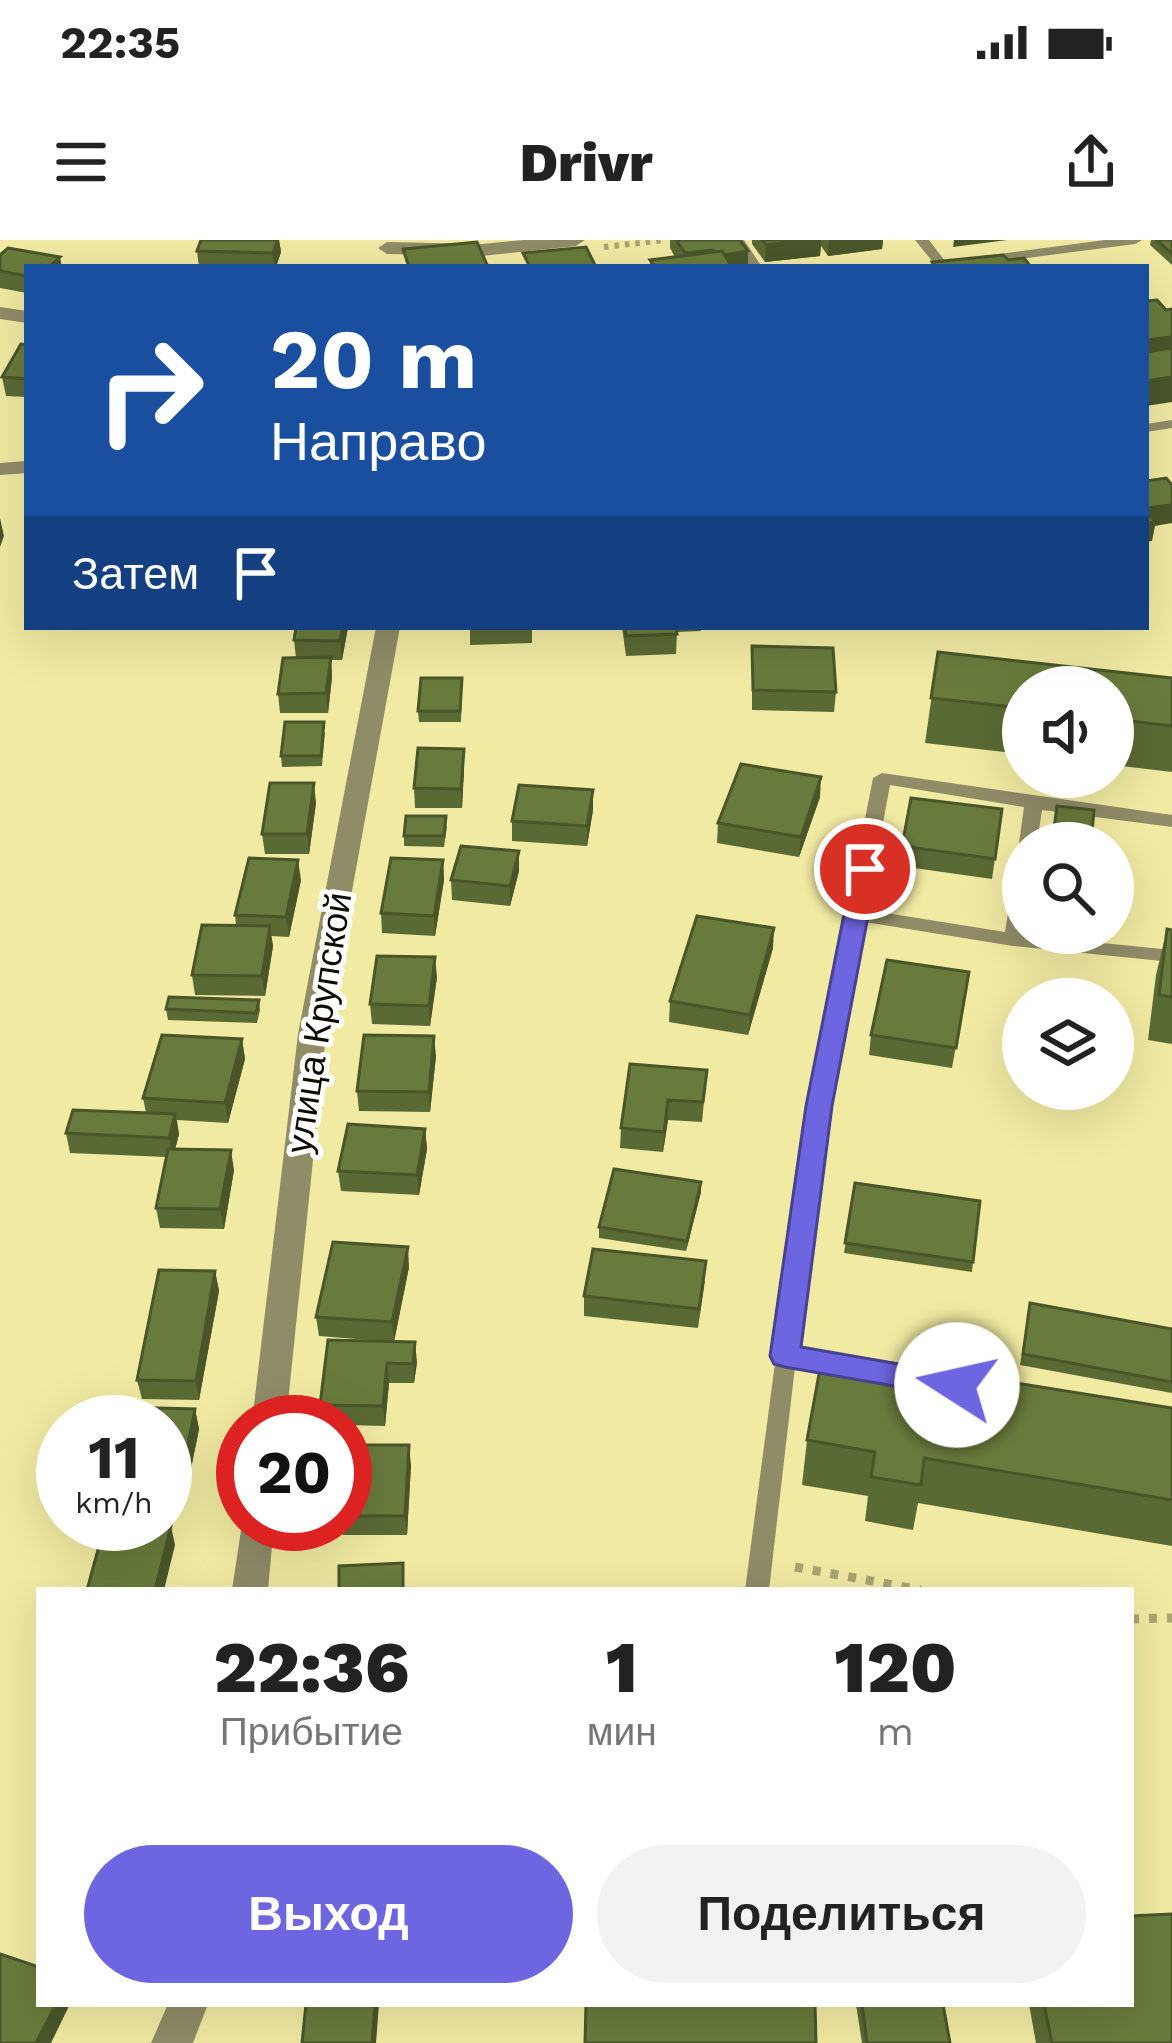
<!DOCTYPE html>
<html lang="ru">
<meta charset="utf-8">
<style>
:root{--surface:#fff;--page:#f2f2f2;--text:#222;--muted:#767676;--accent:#6e65e0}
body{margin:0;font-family:"Work Sans",sans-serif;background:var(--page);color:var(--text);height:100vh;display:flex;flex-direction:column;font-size:45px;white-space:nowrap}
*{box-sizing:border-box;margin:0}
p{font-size:39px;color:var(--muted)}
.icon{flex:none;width:66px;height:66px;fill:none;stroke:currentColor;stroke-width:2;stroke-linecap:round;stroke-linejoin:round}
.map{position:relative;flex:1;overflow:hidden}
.side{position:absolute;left:36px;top:1347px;width:1098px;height:420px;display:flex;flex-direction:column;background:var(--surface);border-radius:0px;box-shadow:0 12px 48px #0002}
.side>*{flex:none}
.guide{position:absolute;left:24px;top:24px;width:1125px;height:366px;border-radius:0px;box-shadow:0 12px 48px #0002;background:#1a4fa0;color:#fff;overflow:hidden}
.controls{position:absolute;left:1002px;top:426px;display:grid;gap:24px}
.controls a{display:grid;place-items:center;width:132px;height:132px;border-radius:50%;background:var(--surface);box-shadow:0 12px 48px #0002;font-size:60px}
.speed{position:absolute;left:36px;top:1155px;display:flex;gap:24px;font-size:60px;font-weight:700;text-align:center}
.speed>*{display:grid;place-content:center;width:156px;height:156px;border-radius:50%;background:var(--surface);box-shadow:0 12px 48px #0002;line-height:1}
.speed small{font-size:30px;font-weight:400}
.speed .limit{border:18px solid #d22;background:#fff;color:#111}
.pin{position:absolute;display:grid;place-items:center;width:102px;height:102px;color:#fff;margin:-51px;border:6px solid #fff;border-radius:50%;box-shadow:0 3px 12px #0007}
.me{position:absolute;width:132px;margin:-66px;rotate:280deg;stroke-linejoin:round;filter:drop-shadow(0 0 9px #0008)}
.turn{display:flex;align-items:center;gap:42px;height:252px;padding:0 48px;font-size:54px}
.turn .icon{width:156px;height:156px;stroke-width:2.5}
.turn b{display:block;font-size:84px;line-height:102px}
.then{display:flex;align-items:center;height:114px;padding:0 48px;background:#0003;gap:24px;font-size:45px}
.eta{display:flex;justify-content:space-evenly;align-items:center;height:204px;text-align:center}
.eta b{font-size:72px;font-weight:800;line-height:84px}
.primary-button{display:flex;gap:24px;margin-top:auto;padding:24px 48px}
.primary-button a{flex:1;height:138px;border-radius:72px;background:var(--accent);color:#fff;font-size:48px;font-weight:800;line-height:138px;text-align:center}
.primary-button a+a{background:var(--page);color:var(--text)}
.status{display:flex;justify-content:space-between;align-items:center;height:84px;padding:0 60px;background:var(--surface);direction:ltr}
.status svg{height:33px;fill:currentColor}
header{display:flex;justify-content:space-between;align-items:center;height:156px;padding:0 48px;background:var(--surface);font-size:54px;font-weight:800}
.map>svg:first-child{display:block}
</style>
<div class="status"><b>22:35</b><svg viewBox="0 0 49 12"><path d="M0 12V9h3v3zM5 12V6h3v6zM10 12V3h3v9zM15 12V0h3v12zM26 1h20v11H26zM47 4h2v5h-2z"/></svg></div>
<header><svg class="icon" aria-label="menu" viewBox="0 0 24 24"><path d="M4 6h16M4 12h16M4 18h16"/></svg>Drivr<svg class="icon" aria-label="share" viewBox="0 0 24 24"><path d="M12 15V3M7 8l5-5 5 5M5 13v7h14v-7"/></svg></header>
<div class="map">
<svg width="1172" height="1803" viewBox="0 0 1172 1803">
<rect width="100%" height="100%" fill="#f1eaa3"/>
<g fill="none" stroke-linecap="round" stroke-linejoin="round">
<path stroke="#aaa470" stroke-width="6" stroke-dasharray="4.5 6" stroke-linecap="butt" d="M604,7L665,0"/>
<g stroke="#aaa470" stroke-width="9" stroke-dasharray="8 10" stroke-linecap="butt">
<path d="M795,1327L921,1350"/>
<path d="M1131,1379L1172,1378"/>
</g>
<g fill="#908c68" fill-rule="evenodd">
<path d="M730,0H744L762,27H748Z"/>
<path d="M915,0H929L945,21L1105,0H1142L1135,4L957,27H937Z"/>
<path d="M1172,180V188L1146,192V184Z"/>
<path d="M882,533L1172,575V587L1042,570L1037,603H1023V607L1019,603L1024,567L890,545L867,670L1005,692L1014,635L1023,629V695L1172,710V722L1013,706L865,682L829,866L797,1109L854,1120L857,1126L854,1132L846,1135L795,1127L769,1350H745L809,866L873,538Z"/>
</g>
<g fill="#908c68" fill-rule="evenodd">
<path d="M523,0H585L576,6L482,16L387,14L378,8L387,2L482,4Z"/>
<path d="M0,67L27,71V83L0,79Z"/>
<path d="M27,221V233L0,235V223Z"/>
<path d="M376,387H400L326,794L286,1182H252L298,794Z"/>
<path d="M243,1277V1284H274L268,1350H232Z"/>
<path d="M168,1764H208L193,1803H151Z"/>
</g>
</g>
<g fill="#5a6a34">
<path d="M201,0H279L281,12L276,27H199L197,11Z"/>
<path d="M670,0H740L748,11V27H650V20L675,17L670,8Z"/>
<path d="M752,0H883L882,9L828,16L821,6L820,16L765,22L752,4Z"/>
<path d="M1151,0H1172V25L1150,5Z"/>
<path d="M0,15L27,27V53L0,48Z"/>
<path d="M27,105V157L6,156L2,137Z"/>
<path d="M348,387L342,420H331L332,437L328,473H280L278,454L296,418L294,400Z"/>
<path d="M470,387H532V403L470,405Z"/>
<path d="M622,387H701V391L677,392L676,414L626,416Z"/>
<path d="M752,406L836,452L834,472L752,470Z"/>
<path d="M938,412L1172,438V532L1113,525V447H1023V514L925,503Z"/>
<path d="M462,438L461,482H419L418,471Z"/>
<path d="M325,492L322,526L282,527L281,516Z"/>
<path d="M464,528L462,568H415L414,548Z"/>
<path d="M820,557L799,617L717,603L718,583Z"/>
<path d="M316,563L309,614H265L262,594Z"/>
<path d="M1002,569L992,639L900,626L902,606Z"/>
<path d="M593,570L587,606L512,601V581Z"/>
<path d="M447,586L444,607L404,606V596Z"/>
<path d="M443,620L444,640L435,696L382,693L381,673Z"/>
<path d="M519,631L510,666L452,660L451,640Z"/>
<path d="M301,640L289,697L271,696L273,706L265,756L195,755L192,735L236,685L235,675Z"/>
<path d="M1167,689L1172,690V804L1148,800L1156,735Z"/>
<path d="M773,708L748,795L669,782L670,761Z"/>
<path d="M969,732L952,828L869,815L871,795Z"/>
<path d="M437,737L430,786L372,784L370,764Z"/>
<path d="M259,760L260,770L257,783L168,780L166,769Z"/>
<path d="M242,799L245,819L228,883L177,880L179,894L175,909L234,930L224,989L160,988L156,968L166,917L70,913L66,893L146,873L143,858Z"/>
<path d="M436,816L430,872L359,871L357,851Z"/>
<path d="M707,830L702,882L668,880L663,912L620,908L621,888Z"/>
<path d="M425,889L427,909L419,955L341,951L338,931Z"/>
<path d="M855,943L973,1022L972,1032L844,1013Z"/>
<path d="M701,952L686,1011L599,998V987Z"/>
<path d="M409,1027L394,1101L417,1122L414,1143H389L385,1186L345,1185V1182H323L320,1165L382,1101L319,1096L316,1077Z"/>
<path d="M215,1031L219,1051L199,1160L142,1159L137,1140Z"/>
<path d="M705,1041L698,1088L584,1076V1056Z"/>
<path d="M1030,1063L1172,1089V1153L1020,1125Z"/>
<path d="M1172,1168V1306L918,1263L913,1290L865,1281L868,1256L802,1245L807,1200Z"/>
<path d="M195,1169L199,1189L184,1263L165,1262V1182Z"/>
<path d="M345,1216L411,1225L407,1295H343L341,1284H345Z"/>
<path d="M856,1764H943L950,1803H862Z"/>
<path d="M1029,1764H1131L1172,1803H1036Z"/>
</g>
<g fill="#4a562a">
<path d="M277,0H279L281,12L276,27H274L273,13Z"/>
<path d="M806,0H821L820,16L765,22L766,5Z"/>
<path d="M829,0H883L882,9L828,16Z"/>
<path d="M954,0H1007L953,7Z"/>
<path d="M748,11V27H716L717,15Z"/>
<path d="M60,17L62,27H49Z"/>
<path d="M1172,97V115L1146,118V100Z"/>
<path d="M1172,137V162L1146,166V141Z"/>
<path d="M1172,265V283L1155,286L1152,301L1146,302V268Z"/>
<path d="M0,278L4,296L0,307Z"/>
<path d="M343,387H348L342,420L340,401Z"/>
<path d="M331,417L332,437L328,473L326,453Z"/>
<path d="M464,509V528L462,568L461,549Z"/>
<path d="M821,537L820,557L799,617L801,597Z"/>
<path d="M314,543L316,563L309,614L307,594Z"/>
<path d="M593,550V570L587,606V586Z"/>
<path d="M519,611V631L510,666V646Z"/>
<path d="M298,620L301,640L289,697L286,677Z"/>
<path d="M443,620L444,640L435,696L434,676Z"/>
<path d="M270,686L273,706L265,756L262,736Z"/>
<path d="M774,688L773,708L748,795L750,775Z"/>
<path d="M435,717L437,737L430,786L429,766Z"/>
<path d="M434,796L436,816L430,872L429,852Z"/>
<path d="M242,799L245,819L228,883L225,863Z"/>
<path d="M668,860V880L663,912L664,892Z"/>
<path d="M175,874L179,894L173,918L169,898Z"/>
<path d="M425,889L427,909L419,955L417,935Z"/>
<path d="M231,910L234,930L224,989L220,969Z"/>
<path d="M701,942V952L686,1011L687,1001Z"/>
<path d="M408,1007L409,1027L394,1102L392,1082Z"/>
<path d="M215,1031L219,1051L199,1160L196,1141Z"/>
<path d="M415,1102L417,1122L414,1143L413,1124Z"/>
<path d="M387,1123L389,1143L385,1186L383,1166Z"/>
<path d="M195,1169L199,1189L184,1263L180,1243Z"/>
<path d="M409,1205L411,1225L407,1295L405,1276Z"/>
<path d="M171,1286L175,1305L164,1350H155Z"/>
<path d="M56,1764H70L51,1803H36Z"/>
<path d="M375,1764H379L376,1803H372Z"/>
</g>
<g fill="#697b3c" stroke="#4a562a" stroke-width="3">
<path d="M201,0H277L273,13L197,11Z"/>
<path d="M676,0H740L748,11L724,15L722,11L714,12L713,10L685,13Z"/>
<path d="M762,0H806L766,5Z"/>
<path d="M1157,0H1172V14Z"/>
<path d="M477,2L488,27H409L403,9Z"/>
<path d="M586,7L596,27H530L523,13Z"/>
<path d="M8,8L60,17L49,27H27V36L0,31V15Z"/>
<path d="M722,11L732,27H655L650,20Z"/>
<path d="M1003,15L1008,20L1024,18L1031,27H935L932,22Z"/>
<path d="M1157,60L1166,70L1172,69V97L1146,100V61Z"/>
<path d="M21,104L27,105V139L2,137Z"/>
<path d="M1172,108V137L1146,141V112Z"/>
<path d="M1166,238L1172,245V265L1146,268V241Z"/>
<path d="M1146,270L1155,282L1146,283Z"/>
<path d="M296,387H343L340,401L294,400Z"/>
<path d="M625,387H676L677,394L626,396Z"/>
<path d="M752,406L833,408L836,452L753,450Z"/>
<path d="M938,412L1172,438V486L1113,479V447H1023V468L931,458Z"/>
<path d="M331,417L326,453L278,454L283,418Z"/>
<path d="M421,438H462L460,471H418Z"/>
<path d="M285,482H324L321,516H281Z"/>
<path d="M418,508L464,509L461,549L414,548Z"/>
<path d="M741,524L821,537L801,597L718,583Z"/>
<path d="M270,543H314L307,594H262Z"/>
<path d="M519,545L593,550L587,586L512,581Z"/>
<path d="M911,558L1002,569L995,619L902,606Z"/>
<path d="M1057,566L1094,570L1091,603H1052Z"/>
<path d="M406,576H446L444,596H404Z"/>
<path d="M461,606L519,611L510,646L451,640Z"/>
<path d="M249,618L298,620L286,677L235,675Z"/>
<path d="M391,618L443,620L434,676L381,673Z"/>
<path d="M697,676L774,688L750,775L670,761Z"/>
<path d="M202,685L270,686L262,736L192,735Z"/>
<path d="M1167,689L1172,690V757L1159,755Z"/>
<path d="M377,716L435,717L429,766L370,764Z"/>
<path d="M887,720L969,732L956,808L871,795Z"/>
<path d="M169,757L259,760L256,773L166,769Z"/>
<path d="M162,795L242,799L225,863L143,858Z"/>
<path d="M364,795L434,796L429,852L357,851Z"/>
<path d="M630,824L707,830L703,862L668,860L664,892L621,888Z"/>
<path d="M73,870L175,874L169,898L66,893Z"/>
<path d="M348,884L425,889L417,935L338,931Z"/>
<path d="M168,909L231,910L220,969L156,968Z"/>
<path d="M614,929L701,942L687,1001L599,987Z"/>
<path d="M855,943L980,961L973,1022L845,1003Z"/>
<path d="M333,1002L408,1007L392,1082L316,1077Z"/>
<path d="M593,1009L706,1021L699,1069L584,1056Z"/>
<path d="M159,1030L215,1031L196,1141L137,1140Z"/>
<path d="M1030,1063L1172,1089V1142L1023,1114Z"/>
<path d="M328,1100L415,1102L413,1124L387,1123L383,1166L320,1165Z"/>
<path d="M823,1112L1172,1168V1260L924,1218L921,1245L871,1237L875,1212L807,1200Z"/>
<path d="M120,1167L195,1169L180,1243H165V1182H117Z"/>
<path d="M346,1205H409L405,1276H345Z"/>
<path d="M105,1284L171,1286L155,1350H87Z"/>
<path d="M403,1323V1350H339V1326Z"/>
<path d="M1172,1674V1803H1052L1044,1764H1131V1676Z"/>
<path d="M0,1714L39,1727V1764H56L36,1803H0Z"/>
<path d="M306,1764H375L372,1803H302Z"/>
<path d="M586,1764H815L816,1803H585Z"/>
<path d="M862,1764H943L950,1803H867Z"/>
</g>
<path fill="#6e65e0" stroke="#484292" stroke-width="3" d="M865,621L877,629L832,866L801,1107L968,1136L972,1145L968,1153L957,1157L785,1127L774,1124L770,1116L806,866L853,629Z"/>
<g text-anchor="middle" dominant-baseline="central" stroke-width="10" stroke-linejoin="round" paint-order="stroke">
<g font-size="36" fill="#0f0b00" stroke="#fff">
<text transform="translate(319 783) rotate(-81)">улица Крупской</text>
</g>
</g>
</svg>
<div class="controls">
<a><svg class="icon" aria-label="sound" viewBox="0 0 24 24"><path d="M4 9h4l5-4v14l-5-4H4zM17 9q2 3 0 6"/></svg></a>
<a><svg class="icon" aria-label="search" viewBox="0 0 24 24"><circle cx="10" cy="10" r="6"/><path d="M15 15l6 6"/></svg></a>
<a><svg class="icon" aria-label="layers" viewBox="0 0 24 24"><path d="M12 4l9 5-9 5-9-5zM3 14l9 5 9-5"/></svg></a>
</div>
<div class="speed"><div>11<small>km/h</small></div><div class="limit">20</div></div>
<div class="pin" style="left:865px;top:629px;background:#d93025"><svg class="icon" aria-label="arrive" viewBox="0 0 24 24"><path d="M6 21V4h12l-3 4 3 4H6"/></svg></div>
<svg class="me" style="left:957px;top:1145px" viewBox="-20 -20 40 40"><circle r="19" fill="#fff"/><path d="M0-13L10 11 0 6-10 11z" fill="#6e65e0"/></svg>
<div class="guide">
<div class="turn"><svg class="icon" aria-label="right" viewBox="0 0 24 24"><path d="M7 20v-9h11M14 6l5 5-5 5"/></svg><div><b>20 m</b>Направо</div></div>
<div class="then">Затем<svg class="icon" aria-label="arrive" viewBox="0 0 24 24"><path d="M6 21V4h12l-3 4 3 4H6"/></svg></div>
</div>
<section class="side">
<div class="eta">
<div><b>22:36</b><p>Прибытие</p></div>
<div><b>1</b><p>мин</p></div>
<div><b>120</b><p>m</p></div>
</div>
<div class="primary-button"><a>Выход</a><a>Поделиться</a></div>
</section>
</div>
